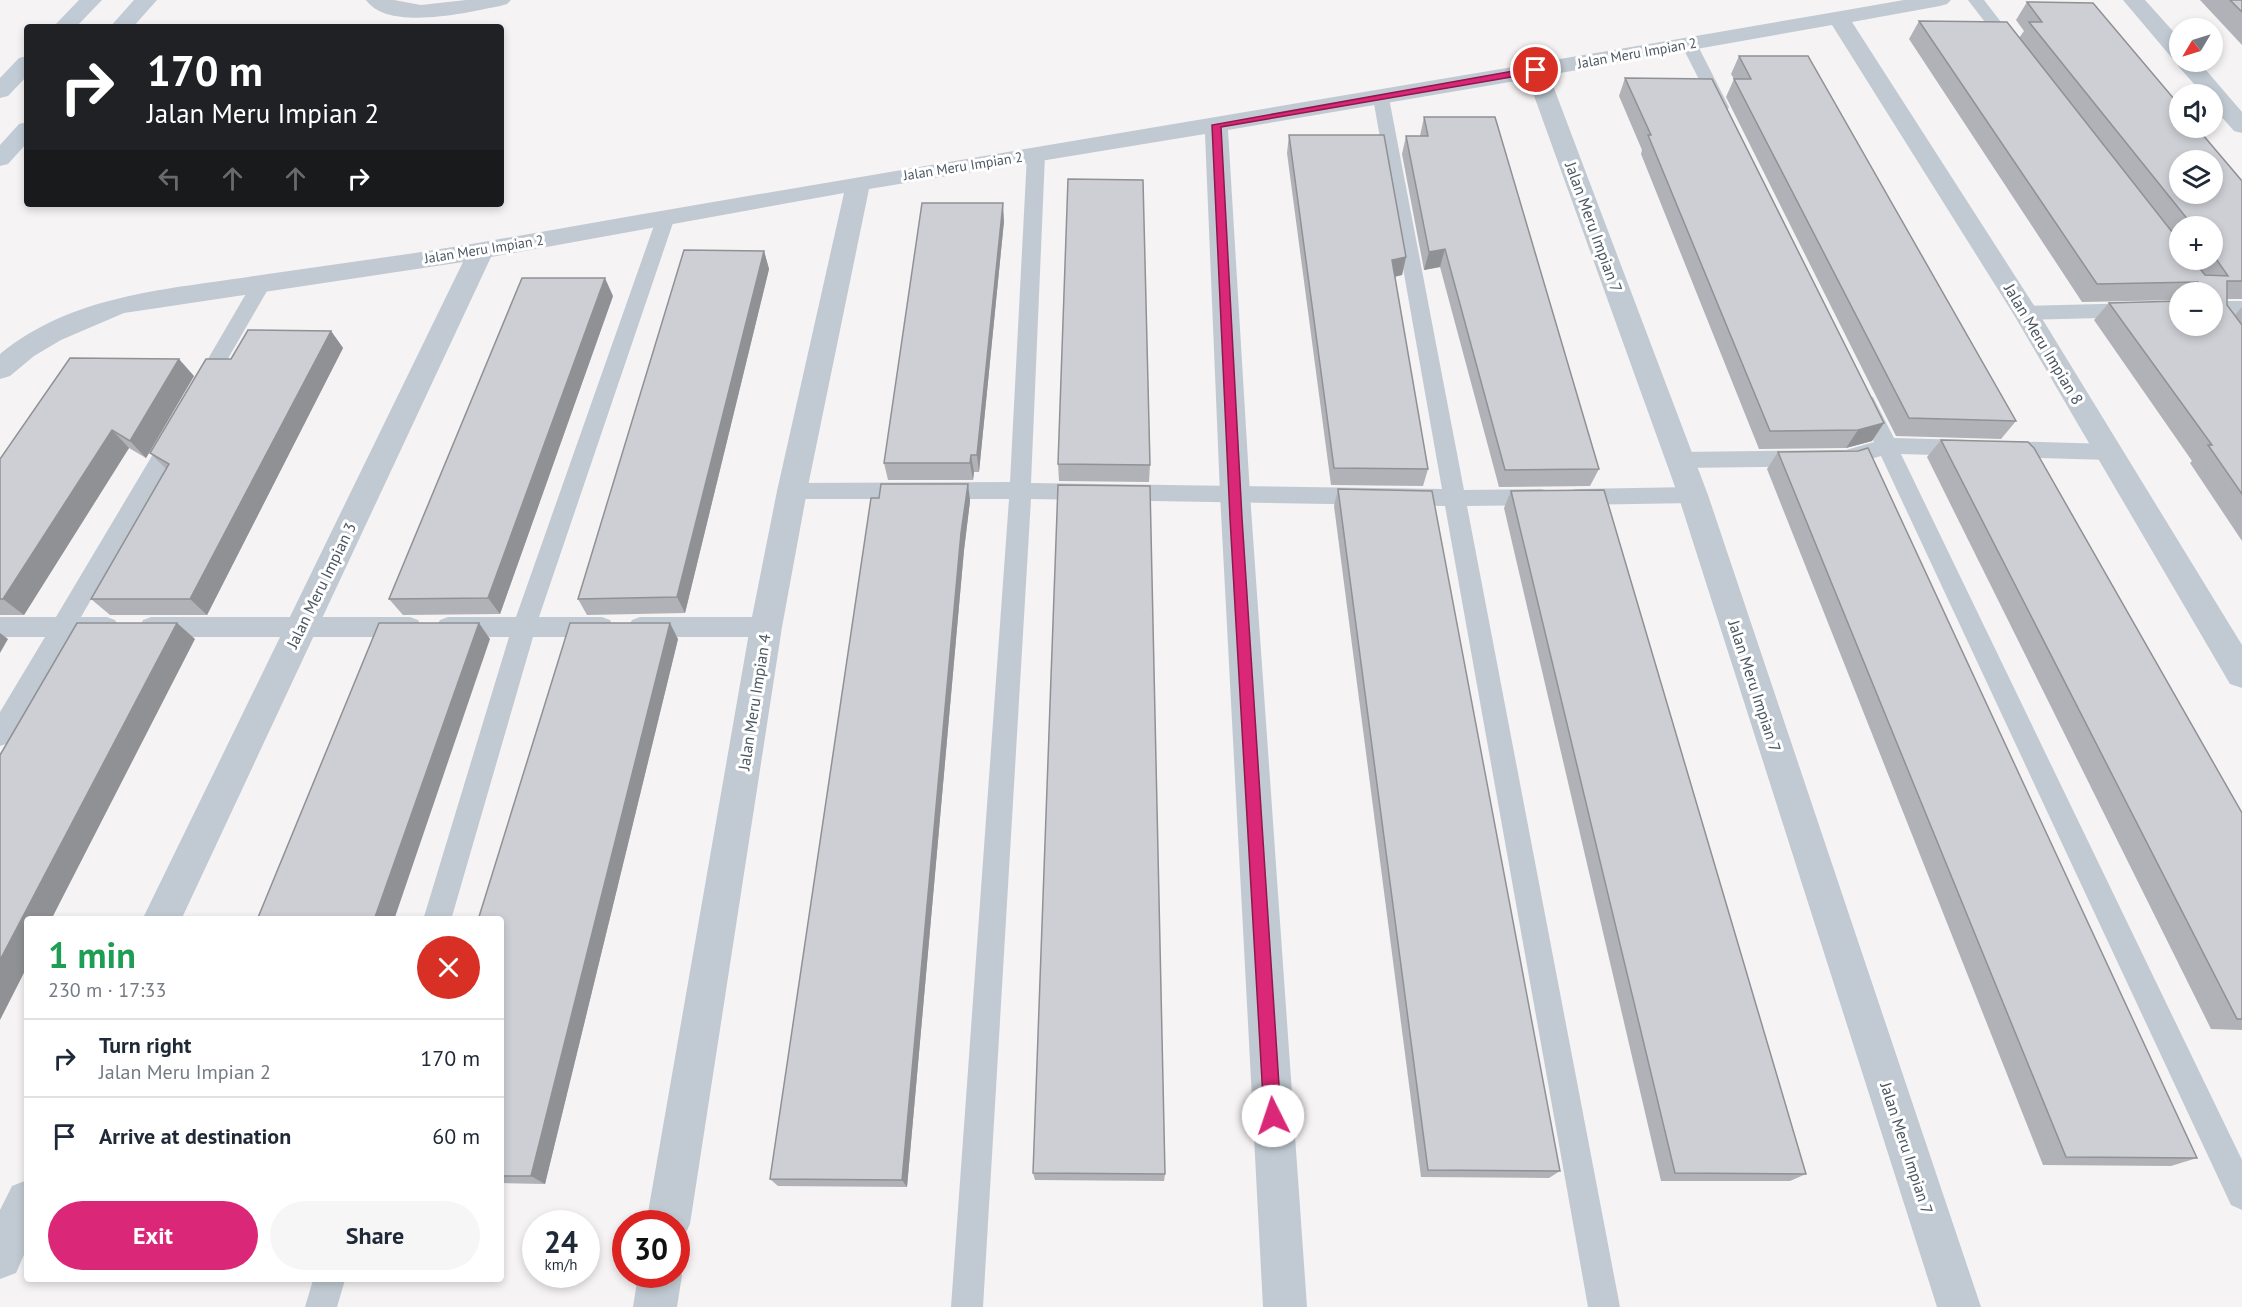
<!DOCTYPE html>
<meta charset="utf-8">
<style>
:root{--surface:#fff;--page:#f6f6f7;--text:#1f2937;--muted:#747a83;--line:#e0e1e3;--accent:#db2777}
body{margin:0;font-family:"PT Sans",sans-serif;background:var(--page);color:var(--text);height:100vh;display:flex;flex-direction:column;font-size:22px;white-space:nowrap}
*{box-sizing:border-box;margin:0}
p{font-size:20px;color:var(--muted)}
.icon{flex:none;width:33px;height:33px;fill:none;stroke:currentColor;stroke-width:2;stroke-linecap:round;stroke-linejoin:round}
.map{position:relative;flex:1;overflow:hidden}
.panel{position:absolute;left:24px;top:916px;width:480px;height:366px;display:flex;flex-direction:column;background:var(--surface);border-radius:6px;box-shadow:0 3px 9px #0003}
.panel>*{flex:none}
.hud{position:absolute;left:24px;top:24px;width:480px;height:183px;border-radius:6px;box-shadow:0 3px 9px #0003;background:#202124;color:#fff;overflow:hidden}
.needle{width:39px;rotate:232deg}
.tools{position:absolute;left:2169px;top:18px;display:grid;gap:12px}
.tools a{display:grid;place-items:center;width:54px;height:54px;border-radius:50%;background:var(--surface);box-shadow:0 3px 9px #0003;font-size:30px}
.speed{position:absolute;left:522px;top:1210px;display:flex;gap:12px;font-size:30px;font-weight:700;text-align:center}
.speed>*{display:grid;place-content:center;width:78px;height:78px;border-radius:50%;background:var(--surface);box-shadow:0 3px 9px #0003;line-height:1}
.speed small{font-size:15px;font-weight:400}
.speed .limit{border:9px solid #d22;background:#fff;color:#111}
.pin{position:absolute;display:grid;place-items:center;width:51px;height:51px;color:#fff;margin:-26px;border:3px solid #fff;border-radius:50%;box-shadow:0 2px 6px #0007}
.me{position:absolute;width:66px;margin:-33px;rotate:356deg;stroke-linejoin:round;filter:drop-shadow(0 0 4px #0008)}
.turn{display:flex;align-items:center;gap:21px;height:126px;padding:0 24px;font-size:27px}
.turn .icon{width:78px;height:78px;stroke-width:2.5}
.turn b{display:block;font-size:42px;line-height:51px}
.lanes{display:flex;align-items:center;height:57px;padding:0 24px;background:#0003;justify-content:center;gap:30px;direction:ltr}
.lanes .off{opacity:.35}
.round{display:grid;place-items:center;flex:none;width:63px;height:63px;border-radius:32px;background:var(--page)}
.overview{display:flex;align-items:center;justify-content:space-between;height:102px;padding:0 24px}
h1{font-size:36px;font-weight:600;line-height:45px;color:#1e9e55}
.primary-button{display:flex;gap:12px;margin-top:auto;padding:12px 24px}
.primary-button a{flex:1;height:69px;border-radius:36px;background:var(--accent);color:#fff;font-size:24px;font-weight:600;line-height:69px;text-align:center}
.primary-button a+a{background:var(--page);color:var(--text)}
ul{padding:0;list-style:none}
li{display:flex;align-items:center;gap:18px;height:78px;padding:0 24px;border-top:2px solid var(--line)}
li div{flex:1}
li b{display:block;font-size:22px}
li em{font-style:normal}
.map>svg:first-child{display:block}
</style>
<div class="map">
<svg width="2242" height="1307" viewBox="0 0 2242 1307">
<rect width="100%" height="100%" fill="#f5f3f3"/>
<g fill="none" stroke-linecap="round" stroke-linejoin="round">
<g fill="#c1cad2" fill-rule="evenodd">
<path d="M1968,0H1984L2021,48L2019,51H2007Z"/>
<path d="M1689,39L1697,44L1729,107L1727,111H1715L1713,107L1681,44Z"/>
<path d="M1381,93L1389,98L1464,490L1541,489L1549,491L1552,497L1549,503L1541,505L1467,506L1620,1307H1588L1445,506L1031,499L983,1307H951L1009,499H792L784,497L781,491L784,485L792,483L1010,482L1027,155L1036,150L1045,155L1031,483L1442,489L1373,98Z"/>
<path d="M666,211L675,217L539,617H602L610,620L614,627L610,634L602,637H533L451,920H423L509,637H448L440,634L436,627L440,620L448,617H516L657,217Z"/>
<path d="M261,278L268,280L271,284L211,388L208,393L201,395L194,393L191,388L254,280Z"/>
<rect x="2212" y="301" width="30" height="14"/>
<path d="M2180,302V316L2026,320L2019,318L2016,313L2019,308L2026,306Z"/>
<path d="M1866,395L1873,397L1894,438L1969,440L1977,442L1980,448L1977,454L1969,456L1901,454L2242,1160V1210L2231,1205L1881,456L1846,466L1680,468L1672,466L1669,460L1672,454L1680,452L1846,450L1874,442L1856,402L1859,397Z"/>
<path d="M175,426L182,429L186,434L81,617H107L115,620L119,627L115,634L107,637H70L9,743L0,746V712L45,637H0V617H56L168,429Z"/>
<path d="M2003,441L2109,444L2117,446L2120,452L2117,458L2109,460L2003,457L1995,455L1992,449L1995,443Z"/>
<path d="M1693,487L1701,489L1704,495L1701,501L1693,503L1576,505L1568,503L1565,497L1568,491L1576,489Z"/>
<path d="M151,617H410L418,620L422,627L418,634L410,637H151L143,634L139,627L143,620Z"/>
<path d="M640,617H766L774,620L778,627L774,634L766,637H640L632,634L628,627L632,620Z"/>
<path d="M313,1280H345L337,1307H305Z"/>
</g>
<g fill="#c1cad2" fill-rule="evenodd">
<path d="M366,0H394L421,5L466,0H511L507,4L500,6C469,12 388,32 366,0Z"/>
<path d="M1904,0H1951L1947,4L1940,6L1852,22L2035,307L2242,645V688L2230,684L2014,315L1832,25L1549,75L1708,495L1981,1307H1937L1678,495L1528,79L1228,130L1250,494L1307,1307H1263L1220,494L1205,134L869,189L807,491L782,627L690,1224L683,1239L676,1242V1224H646L750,627L777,491L844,193L491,257L181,920H142L463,262L124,313L61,340L34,356L10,376L0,379V354C71,296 161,290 248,277C328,265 409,255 489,241C961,158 1433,82 1904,0Z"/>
<path d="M2123,0H2145L2180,39V62H2199L2242,112V133L2234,131L2212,106V94H2203L2179,67L2176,62L2178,59L2172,58Z"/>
<path d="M27,1180V1248L16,1273L0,1279V1210L12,1186Z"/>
<path d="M676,1261L682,1275L677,1307H633L638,1275H676Z"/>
</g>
<g fill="#c1cbd6" fill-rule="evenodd">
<path d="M79,0H102L76,27H53Z"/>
<path d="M134,0H157L133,27H110Z"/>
<path d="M27,56V76L8,96L0,98V78L19,58Z"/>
<path d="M27,122V143L8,164L0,166V145L19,124Z"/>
</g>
</g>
<g fill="#b0b2b7" fill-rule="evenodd">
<path d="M2200,0H2242V45Z"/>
<path d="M2027,2L2242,181V299H2227V305L2235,315L2242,307V541L2190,463L2192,461L2094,320L2109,303L2180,326L2212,292H2180V300L2082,302L1909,39L1919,21L2019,38L2024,31L2016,20ZM2180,226H2212V260H2180Z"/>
<path d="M1739,56L2016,421L2001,439L1896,436L1726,97L1734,79L1731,74Z"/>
<path d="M1625,78L1872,441L1846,448L1759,449L1641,154L1642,150L1619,96Z"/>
<path d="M1424,117L1599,469L1590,486L1499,487L1440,267L1424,270L1402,154L1406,136H1420Z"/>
<path d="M1289,135L1406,257L1402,275L1395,277L1428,469L1423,486L1331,485L1287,153Z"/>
<path d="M1004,221L979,472H974L973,480H888L884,463Z"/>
<path d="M764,251L769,269L685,613L587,615L578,599Z"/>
<path d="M613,296L500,614L403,615L389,599Z"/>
<path d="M331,331L343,348L207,615H110L91,599L166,469L150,453Z"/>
<path d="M194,376L146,458L129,448L24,615H0V459Z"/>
<path d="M1941,440L2242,813V1030L2211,1029L1927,457Z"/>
<path d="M1778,452L2197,1158L2171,1166L2043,1165L1767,469Z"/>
<path d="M1058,464L1150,465L1149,482L1059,481Z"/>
<path d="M968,484L970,501L964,550L907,1187L778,1186L770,1179Z"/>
<path d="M1338,489L1560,1171L1549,1178L1421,1177L1334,506Z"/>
<path d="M1511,491L1806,1174L1790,1181H1661L1504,508Z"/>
<path d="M678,639L545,1184L501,1183V920Z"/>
<path d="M1033,1173L1165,1174L1164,1181L1035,1180Z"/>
</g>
<g fill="#909195">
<path d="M1003,203L1004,221L979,472L977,455Z"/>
<path d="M1445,249L1440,267L1424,270L1429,252Z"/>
<path d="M764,251L769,269L685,613L677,597Z"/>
<path d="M1406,257L1402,275L1388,278L1392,260Z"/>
<path d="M605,278L613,296L500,614L488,598Z"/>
<path d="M331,331L343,348L207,615L190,599Z"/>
<path d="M179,359L194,376L146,458L130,441Z"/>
<path d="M1884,423L1872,441L1846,448L1858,430Z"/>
<path d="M112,430L129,448L24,615L3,599Z"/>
<path d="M971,455L974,472L973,480L970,463Z"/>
<path d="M968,484L970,501L964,550L907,1187L902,1180L961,533Z"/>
<path d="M177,623L195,639L51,920H27V967L0,1020V960Z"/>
<path d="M479,623L490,639L394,920H374Z"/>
<path d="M670,623L678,639L545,1184L531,1176Z"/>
<path d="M0,633L8,639L0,653Z"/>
</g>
<g fill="#cdcfd5" stroke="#909195" stroke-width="1.5" fill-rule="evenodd">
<path d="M2230,0H2242V12Z"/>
<path d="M2027,2L2093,3L2180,106V128H2197L2242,181V281H2227V305L2242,325V494L2208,445H2212L2109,303L2180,301V326H2212V292H2197L2198,282L2097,284L1919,21L2007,22L2180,242V260H2193L2205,275L2228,276L2212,253V226H2193L2029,22H2042ZM2180,160H2212V194H2180Z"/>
<path d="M1739,56H1808L2016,421L1909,418L1734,79H1751Z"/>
<path d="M1625,78L1712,79L1884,423L1858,430L1770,431L1648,135H1651Z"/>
<path d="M1424,117H1495L1599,469L1505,470L1445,249L1429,252L1406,136H1428Z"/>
<path d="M1289,135H1384L1406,257L1392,260L1428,469L1334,468Z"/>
<path d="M1068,179L1143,180L1150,465L1058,464Z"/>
<path d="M922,203H1003L977,455H971L970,463H884Z"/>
<path d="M684,250L764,251L677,597L578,599Z"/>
<path d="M522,278H605L488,598L389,599Z"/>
<path d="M248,330L331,331L190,599H91L169,464L150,453L206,359H231Z"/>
<path d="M70,358L179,359L130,441L112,430L3,599H0V459Z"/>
<path d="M1941,440L2028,442L2034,448L2242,813V1019H2237Z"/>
<path d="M1868,448L2197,1158L2066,1157L1778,452L1858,451Z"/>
<path d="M881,484H968L961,533L902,1180L770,1179L871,498H879Z"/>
<path d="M1058,485L1150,486L1165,1174L1033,1173Z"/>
<path d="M1338,489L1432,491L1560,1171L1428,1170Z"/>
<path d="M1604,490L1806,1174L1675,1173L1511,491Z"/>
<path d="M77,623H177L0,960V755Z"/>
<path d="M379,623H479L374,920H257Z"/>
<path d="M570,623H670L531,1176H501V920H478Z"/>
</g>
<path fill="#db2777" stroke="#8e194d" stroke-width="1.5" d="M1536,67L1541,70L1540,72L1221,127L1242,518L1281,1116L1279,1122L1273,1124L1267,1122L1264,1116L1230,518L1212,125Z"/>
<g text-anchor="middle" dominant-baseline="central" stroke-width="6" stroke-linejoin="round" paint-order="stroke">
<g font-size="14" fill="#4a5661" stroke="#fff">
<text transform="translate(1637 53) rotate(-10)">Jalan Meru Impian 2</text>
<text transform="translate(963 166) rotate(-9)">Jalan Meru Impian 2</text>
<text transform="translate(484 249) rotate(-9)">Jalan Meru Impian 2</text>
</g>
<g font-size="16" fill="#4a5661" stroke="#fff">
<text transform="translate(1594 227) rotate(70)">Jalan Meru Impian 7</text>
<text transform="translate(2044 344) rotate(59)">Jalan Meru Impian 8</text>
<text transform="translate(321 585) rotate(-64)">Jalan Meru Impian 3</text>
<text transform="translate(1755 686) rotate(72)">Jalan Meru Impian 7</text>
<text transform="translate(754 702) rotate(-81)">Jalan Meru Impian 4</text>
<text transform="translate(1907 1148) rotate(72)">Jalan Meru Impian 7</text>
</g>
</g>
</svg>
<div class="tools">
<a><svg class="needle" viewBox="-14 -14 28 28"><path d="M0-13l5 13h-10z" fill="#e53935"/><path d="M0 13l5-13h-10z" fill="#747a83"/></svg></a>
<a><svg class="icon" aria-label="sound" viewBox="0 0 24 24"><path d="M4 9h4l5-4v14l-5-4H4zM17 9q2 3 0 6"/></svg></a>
<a><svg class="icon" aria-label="layers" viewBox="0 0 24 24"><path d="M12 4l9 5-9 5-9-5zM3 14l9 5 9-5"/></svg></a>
<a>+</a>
<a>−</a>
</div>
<div class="speed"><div>24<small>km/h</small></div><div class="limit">30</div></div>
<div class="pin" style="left:1536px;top:70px;background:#d93025"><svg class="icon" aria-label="arrive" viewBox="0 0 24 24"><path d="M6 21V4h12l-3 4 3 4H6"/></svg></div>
<svg class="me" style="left:1273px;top:1116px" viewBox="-20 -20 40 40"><circle r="19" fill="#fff"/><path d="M0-13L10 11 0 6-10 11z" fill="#db2777"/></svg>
<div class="hud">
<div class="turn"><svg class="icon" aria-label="right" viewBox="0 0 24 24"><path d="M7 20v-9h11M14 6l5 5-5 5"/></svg><div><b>170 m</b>Jalan Meru Impian 2</div></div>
<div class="lanes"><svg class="icon off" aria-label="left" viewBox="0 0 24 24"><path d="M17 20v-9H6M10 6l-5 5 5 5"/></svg><svg class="icon off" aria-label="ahead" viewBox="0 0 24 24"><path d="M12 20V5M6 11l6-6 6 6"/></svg><svg class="icon off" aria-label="ahead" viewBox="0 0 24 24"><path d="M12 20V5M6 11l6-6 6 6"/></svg><svg class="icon" aria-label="right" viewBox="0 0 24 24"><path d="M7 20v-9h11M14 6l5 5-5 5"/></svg></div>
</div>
<section class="panel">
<div class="overview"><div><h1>1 min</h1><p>230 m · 17:33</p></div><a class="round" style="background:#d93025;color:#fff"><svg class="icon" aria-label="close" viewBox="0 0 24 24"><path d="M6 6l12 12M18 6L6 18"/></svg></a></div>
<ul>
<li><svg class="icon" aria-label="right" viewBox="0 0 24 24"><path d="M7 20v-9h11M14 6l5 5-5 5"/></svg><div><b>Turn right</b><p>Jalan Meru Impian 2</p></div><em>170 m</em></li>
<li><svg class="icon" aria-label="arrive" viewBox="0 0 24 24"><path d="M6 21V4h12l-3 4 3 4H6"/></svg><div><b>Arrive at destination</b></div><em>60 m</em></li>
</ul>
<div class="primary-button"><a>Exit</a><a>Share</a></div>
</section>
</div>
